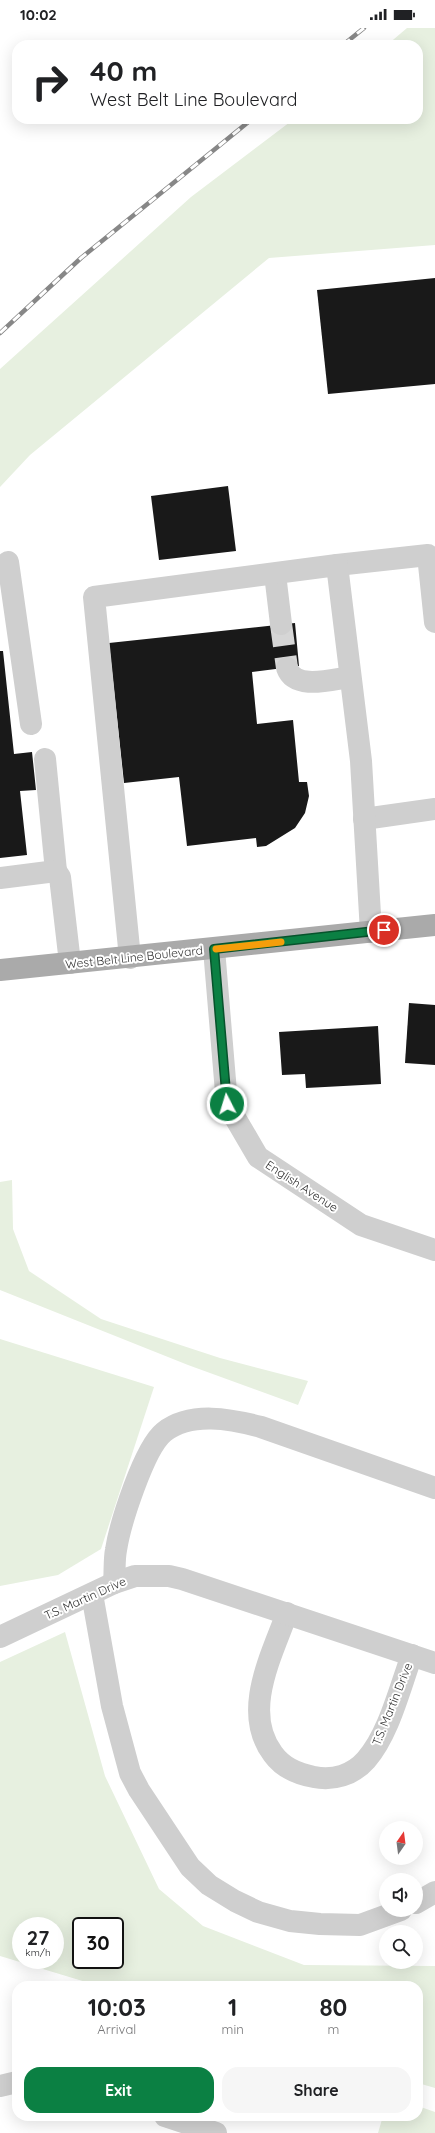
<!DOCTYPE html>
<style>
:root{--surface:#fff;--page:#f6f6f6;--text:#202124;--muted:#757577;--accent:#0b8043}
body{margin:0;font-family:Quicksand,sans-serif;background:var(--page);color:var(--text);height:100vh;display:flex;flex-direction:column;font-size:15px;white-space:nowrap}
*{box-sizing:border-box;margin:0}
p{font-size:13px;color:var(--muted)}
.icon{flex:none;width:22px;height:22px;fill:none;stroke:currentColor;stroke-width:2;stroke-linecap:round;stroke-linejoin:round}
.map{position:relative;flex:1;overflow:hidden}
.side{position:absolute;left:12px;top:1953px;width:411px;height:140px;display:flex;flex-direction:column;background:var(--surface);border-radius:16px;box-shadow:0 4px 16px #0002}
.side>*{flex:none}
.banner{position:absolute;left:12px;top:12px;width:411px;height:84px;border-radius:16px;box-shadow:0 4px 16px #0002;background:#fff;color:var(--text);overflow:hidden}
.needle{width:26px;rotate:14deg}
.controls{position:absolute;left:379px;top:1793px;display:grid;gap:8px}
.controls a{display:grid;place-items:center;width:44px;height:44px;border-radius:50%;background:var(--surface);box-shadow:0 4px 16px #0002;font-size:20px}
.speed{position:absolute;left:12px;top:1889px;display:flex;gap:8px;font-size:20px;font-weight:700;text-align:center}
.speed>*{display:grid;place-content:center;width:52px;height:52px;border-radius:50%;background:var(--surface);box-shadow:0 4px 16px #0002;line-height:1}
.speed small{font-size:10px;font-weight:400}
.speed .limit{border:2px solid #111;border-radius:6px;background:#fff;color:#111}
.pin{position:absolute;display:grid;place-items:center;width:34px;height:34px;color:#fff;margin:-17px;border:2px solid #fff;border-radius:50%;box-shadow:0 1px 4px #0007}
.me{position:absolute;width:44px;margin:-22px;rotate:355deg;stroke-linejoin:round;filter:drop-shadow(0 0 3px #0008)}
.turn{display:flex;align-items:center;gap:14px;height:84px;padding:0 12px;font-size:18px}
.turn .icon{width:52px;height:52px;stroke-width:2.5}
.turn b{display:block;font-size:28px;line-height:34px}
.eta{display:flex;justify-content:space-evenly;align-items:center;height:68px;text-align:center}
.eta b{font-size:24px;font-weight:700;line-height:28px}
.cta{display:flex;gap:8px;margin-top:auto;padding:8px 12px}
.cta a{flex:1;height:46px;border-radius:16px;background:var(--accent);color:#fff;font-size:16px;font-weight:700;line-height:46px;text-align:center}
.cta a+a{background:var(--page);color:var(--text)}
.status{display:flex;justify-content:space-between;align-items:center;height:28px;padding:0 20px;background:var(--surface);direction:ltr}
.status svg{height:11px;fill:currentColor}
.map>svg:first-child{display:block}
</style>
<div class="status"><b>10:02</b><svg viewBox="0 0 49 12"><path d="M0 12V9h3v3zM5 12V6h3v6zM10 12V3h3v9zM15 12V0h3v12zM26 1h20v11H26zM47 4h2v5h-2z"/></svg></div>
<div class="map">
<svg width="435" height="2105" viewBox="0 0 435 2105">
<rect width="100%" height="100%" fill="#fff"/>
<g fill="#e7f0e0" fill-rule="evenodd">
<path d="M407,0H435V217L269,230L30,427L0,459V341L191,169L294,91H418V17H387Z"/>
<path d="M12,1152L13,1201L29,1243L101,1291L220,1330L308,1353L298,1377L188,1337L0,1262V1154Z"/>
<path d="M0,1311L154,1359L101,1521L58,1547L0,1558Z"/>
<path d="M65,1604L105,1748L159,1861L203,1898L304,1937L435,1938V2060L418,2055V1958H99L0,1928V1634ZM21,1898H55V1932H21ZM81,1898H115V1932H81Z"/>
<path d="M418,2078L435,2084V2105H378L383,2088H418Z"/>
</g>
<g fill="#191919">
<path d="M435,250V356L328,366L317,262Z"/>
<path d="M228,458L236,523L159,532L151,468Z"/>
<path d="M295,595L299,638L252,644L257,696L293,692L299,754H307L309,768L305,785L295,800L266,818L257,819L256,810L187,818L179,749L124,755L109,615Z"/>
<path d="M0,623H3L14,726L32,724L36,762L20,763L27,827L0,830Z"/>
<path d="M409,975L435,977V1037L405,1035Z"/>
<path d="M378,998L381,1056L306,1060L305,1046L282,1047L279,1004Z"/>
</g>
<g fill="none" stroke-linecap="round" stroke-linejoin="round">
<path stroke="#d6d6d6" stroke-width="22" stroke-dasharray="22 11" stroke-linecap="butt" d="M281,596L287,640"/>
<g stroke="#cfcfcf" stroke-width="22">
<path d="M337,537L428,527L435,594"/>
<path d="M0,541L8,534L31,696"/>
<path d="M275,546L281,596"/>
<path d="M287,640C295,663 333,651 350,649"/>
<path d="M45,731L56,843"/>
<path d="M364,791L435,781"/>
<path d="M0,850L56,843L60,849L70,935"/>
<path d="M214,921L227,1076L258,1129L361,1197L435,1222"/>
<path d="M130,930L94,569L337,537L361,733L371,904"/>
<path d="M114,1555C115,1544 114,1532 116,1522C120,1496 144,1420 164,1404C191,1383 231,1391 261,1399L435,1460"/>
<path d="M92,1566L112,1678L130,1745L139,1762L190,1839L209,1857L235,1873L258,1884L290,1893L320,1896L360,1897L401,1882"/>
<path d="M287,1585C272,1627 241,1684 273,1726C283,1740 297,1746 314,1749C333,1753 353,1747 366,1732C389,1706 400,1659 412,1627"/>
<path d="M0,1609L114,1555L135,1548H169L182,1551L435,1635"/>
<path d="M416,1875L435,1864"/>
<path d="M0,2058L17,2054"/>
<path d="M165,2088L216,2105"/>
</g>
<path stroke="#aaa" stroke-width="22" d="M0,942L435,897"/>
<defs>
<g id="rail">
<path d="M343,17L364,0"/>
<path d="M0,305L81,230L252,91"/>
</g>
</defs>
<use href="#rail" stroke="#878787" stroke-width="4.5"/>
<use href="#rail" stroke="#fff" stroke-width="3" stroke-dasharray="9" stroke-linecap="butt"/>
</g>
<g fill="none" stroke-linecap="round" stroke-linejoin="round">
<defs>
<path id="route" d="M227,1076L214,921L384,902"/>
</defs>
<use href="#route" stroke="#07532c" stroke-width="10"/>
<use href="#route" stroke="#0b8043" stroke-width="7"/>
<path stroke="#f59e0b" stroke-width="7" d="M216,921L281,914"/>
</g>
<g text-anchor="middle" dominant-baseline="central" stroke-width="4" stroke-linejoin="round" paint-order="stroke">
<g font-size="12" fill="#323232" stroke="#fff">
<text transform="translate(134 929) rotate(-6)">West Belt Line Boulevard</text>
<text transform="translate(302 1158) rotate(33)">English Avenue</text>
<text transform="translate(85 1570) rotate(-24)">T.S. Martin Drive</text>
<text transform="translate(392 1676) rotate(-68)">T.S. Martin Drive</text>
</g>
</g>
</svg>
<div class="controls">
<a><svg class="needle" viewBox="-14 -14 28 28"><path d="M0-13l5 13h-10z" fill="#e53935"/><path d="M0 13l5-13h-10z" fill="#757577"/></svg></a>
<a><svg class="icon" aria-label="sound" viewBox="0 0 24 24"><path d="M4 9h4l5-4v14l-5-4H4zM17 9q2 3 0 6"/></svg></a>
<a><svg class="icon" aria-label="search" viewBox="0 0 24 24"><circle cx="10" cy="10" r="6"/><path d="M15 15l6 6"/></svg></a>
</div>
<div class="speed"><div>27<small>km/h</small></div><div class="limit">30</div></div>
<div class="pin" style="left:384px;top:902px;background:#d93025"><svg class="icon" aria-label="arrive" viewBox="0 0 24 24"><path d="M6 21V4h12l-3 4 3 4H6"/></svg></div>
<svg class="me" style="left:227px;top:1076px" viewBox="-20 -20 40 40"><circle r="17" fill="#0b8043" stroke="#fff" stroke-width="3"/><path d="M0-11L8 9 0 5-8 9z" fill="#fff"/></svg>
<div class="banner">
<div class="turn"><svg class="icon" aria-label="right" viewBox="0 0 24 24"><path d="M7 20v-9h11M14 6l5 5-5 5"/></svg><div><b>40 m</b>West Belt Line Boulevard</div></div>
</div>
<section class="side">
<div class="eta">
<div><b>10:03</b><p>Arrival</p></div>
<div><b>1</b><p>min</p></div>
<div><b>80</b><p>m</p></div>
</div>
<div class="cta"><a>Exit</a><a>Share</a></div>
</section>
</div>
